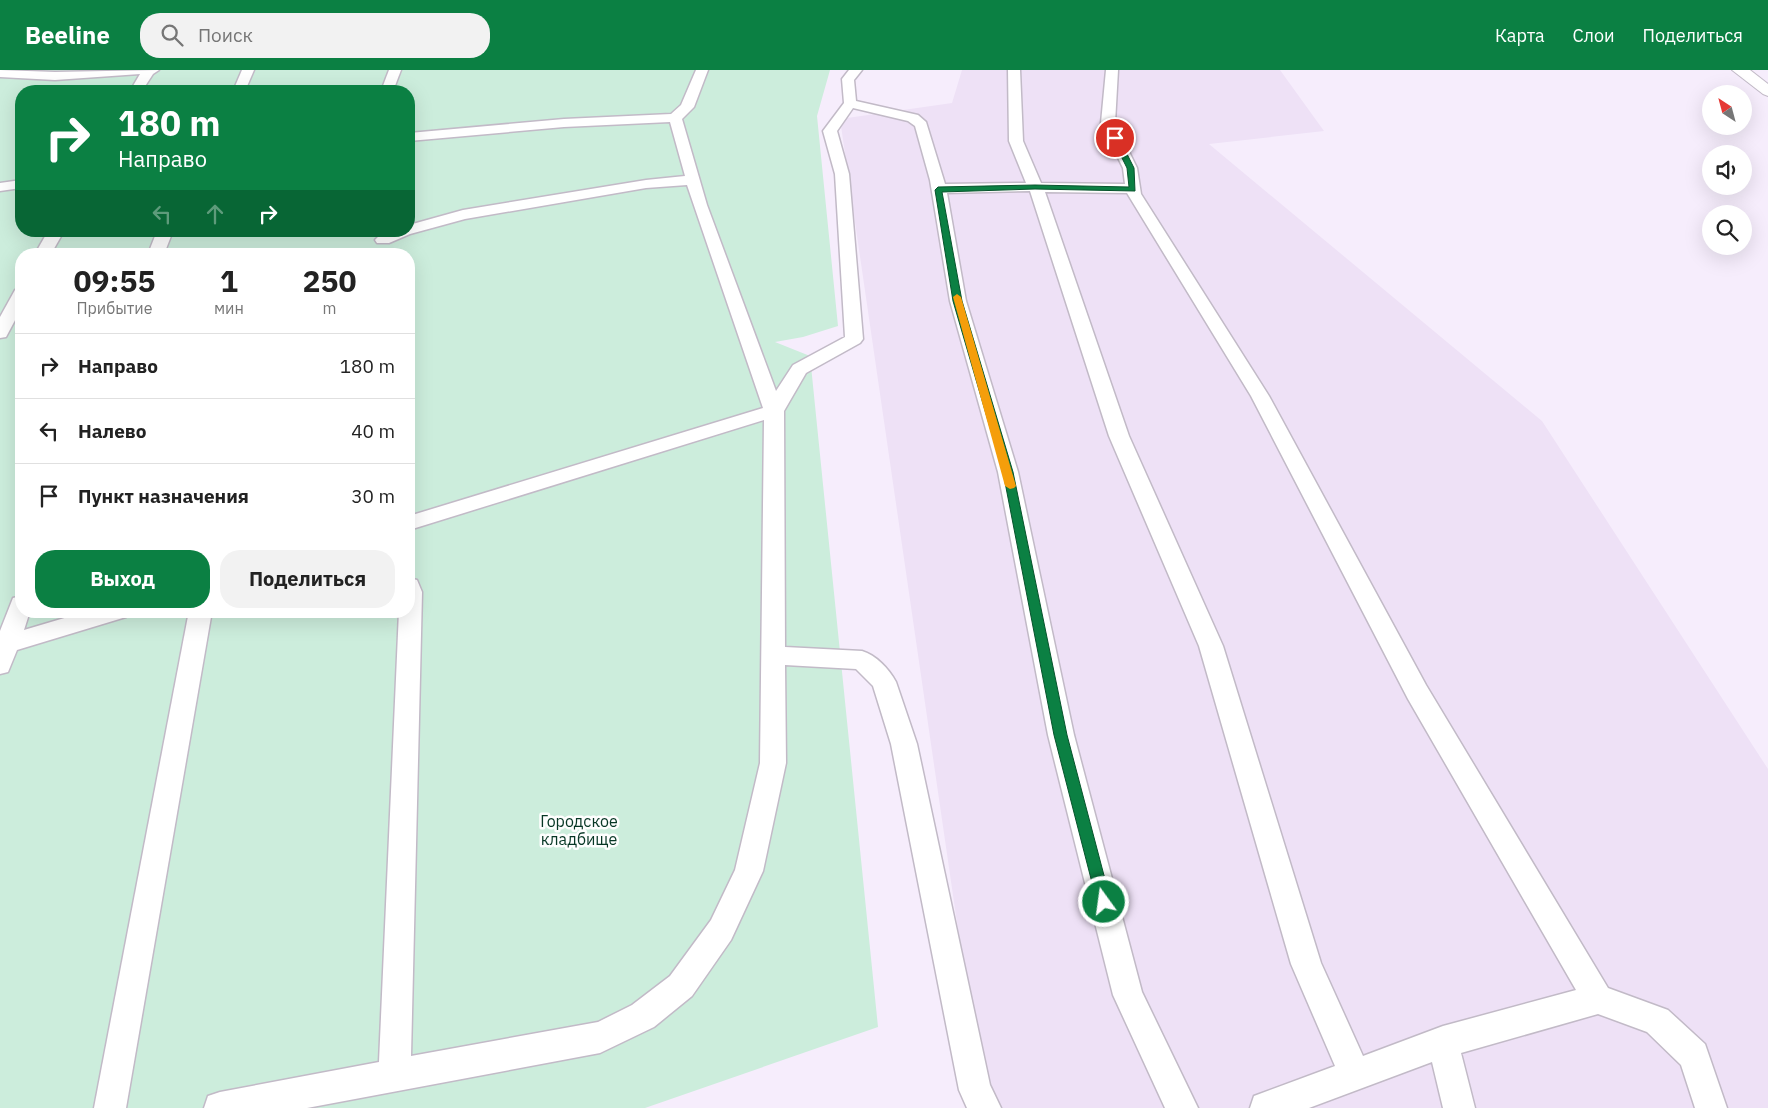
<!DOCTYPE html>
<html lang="ru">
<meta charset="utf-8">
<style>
:root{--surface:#fff;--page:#f2f2f2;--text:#222;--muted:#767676;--line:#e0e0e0;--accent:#0b8043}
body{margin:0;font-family:"IBM Plex Sans",sans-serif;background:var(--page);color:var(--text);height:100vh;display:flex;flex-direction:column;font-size:19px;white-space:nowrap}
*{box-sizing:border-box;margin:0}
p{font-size:16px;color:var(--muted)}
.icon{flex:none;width:28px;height:28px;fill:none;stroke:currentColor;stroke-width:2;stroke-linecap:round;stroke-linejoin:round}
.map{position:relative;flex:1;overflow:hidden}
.sheet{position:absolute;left:15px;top:178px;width:400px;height:370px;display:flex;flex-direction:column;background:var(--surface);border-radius:20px;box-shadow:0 5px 20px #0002}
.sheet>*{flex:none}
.banner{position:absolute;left:15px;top:15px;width:400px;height:152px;border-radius:20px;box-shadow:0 5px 20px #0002;background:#0b8043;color:#fff;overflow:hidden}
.needle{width:32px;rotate:324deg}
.fabs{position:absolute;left:1702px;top:15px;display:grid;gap:10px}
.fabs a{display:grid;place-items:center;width:50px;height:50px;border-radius:50%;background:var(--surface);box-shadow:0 5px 20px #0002;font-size:25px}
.pin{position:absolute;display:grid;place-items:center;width:42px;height:42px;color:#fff;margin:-21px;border:2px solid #fff;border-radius:50%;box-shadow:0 1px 5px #0007}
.me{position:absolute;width:55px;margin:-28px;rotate:346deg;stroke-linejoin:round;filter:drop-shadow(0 0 4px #0008)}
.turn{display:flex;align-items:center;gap:18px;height:105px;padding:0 20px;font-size:22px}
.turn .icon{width:65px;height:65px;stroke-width:2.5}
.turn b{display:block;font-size:35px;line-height:42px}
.lanes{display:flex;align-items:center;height:48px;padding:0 20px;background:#0003;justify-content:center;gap:25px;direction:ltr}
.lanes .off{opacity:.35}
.eta{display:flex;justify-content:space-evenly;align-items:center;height:85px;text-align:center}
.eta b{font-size:30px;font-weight:800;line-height:35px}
.primary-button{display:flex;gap:10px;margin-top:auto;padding:10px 20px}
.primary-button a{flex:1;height:58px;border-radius:20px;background:var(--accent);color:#fff;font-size:20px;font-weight:800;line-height:58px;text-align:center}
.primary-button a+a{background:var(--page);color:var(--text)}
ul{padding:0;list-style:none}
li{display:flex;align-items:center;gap:15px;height:65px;padding:0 20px;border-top:1px solid var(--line)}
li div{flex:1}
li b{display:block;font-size:19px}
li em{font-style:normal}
header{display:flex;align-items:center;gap:30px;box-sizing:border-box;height:70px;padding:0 25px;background:var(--accent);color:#fff}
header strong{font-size:24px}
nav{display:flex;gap:28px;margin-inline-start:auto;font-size:18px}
.search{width:350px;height:45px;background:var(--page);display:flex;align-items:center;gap:12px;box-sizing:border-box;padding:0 18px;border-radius:20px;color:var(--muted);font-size:19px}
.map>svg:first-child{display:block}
</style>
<header>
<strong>Beeline</strong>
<div class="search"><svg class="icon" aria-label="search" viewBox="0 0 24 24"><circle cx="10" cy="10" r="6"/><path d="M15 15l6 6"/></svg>Поиск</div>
<nav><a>Карта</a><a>Слои</a><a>Поделиться</a></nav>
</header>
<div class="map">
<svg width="1768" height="1038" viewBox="0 0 1768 1038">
<rect width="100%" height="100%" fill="#f6edfc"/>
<path fill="#eee1f6" d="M962,0H1280L1324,61L1209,74L1542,351L1768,699V1038H984L840,49L952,33Z"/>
<path fill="#cceddc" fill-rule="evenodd" d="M0,0H830L817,46L838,256L803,267L775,272L810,286L878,957L645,1038H0ZM21,21H409V161H21ZM21,184H409V541H21Z"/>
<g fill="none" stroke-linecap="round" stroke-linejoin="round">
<defs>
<g id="lane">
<path d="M0,0L55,2L159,0L153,4L142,21H130L140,4L55,10L0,7Z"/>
<path d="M242,0H254L245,21H233Z"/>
<path d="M389,0H401L393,21H381Z"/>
<path d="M696,0H708L694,37L682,49L707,135L776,321L793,295L845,267L835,104L823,61L844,33L842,9L849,0H862L854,10L856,31L918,45L926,52L945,114L1026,113L1009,71L1008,0H1020L1023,71L1041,113L1125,114L1123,98L1101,53L1106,0H1118L1115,53L1137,98L1141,124L1269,326L1426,615L1608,918L1668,940L1705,974L1727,1038H1695L1681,995L1647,962L1598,944L1461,983L1475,1038H1443L1432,992L1309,1038H1250L1254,1026L1335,996L1291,894L1199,576L1109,366L1030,121L947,123L966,231L1018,402L1074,665L1142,922L1198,1038H1165L1113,925L1048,665L998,402L950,231L930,110L915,56L908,51L853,38L837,61L849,104L863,269L860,273L806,303L784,341L785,577L862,581C876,585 889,599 896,612L917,674L990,1015L1001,1038H967L959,1020L891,674L873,616L856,599L785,595L786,693L763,801L731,870L692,926L654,957L600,983L307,1038H204L208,1026L220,1022L379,992L399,541H409V508L417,510L422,522L411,986L598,952L632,935L670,906L711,850L735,800L760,693L764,350L409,460V446L763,338L687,115L646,118L465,149L410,164L389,173H377L375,170C383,160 397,161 409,161V155L463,140L646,110L685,106L670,52L564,57L409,71V63L564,49L671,44L681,35ZM1045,122L1127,123L1251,326L1408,629L1576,920L1443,956L1363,986L1321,893L1223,576L1129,366Z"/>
<path d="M21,110V118L0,121V113Z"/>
<path d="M48,161H64L51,184H35Z"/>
<path d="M157,161H173L164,184H148Z"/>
<path d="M21,219V239L6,267L0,268V247L15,220Z"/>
<path d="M21,526V541H30L24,560L88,541H129L126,547L17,580L8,602L0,604V561L13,528Z"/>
<path d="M189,541H212L126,1038H94Z"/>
</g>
<path id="street" d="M1732,0H1750L1768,14V26L1763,24Z"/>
</defs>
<use href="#lane" stroke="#c2bac7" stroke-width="3"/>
<use href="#street" stroke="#c2bac7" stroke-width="2"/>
<use href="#lane" fill="#fff" fill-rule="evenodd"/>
<use href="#street" fill="#fff" fill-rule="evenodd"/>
</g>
<path fill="#0b8043" stroke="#07532c" d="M1115,66L1119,68L1134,98L1135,121L1035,119L942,122L962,231L1013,402L1067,665L1111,832L1109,837L1104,839L1099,837L1097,832L1054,665L1003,402L953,231L935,120L938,117L1035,115L1129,117L1127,98L1112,68Z"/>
<path fill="#f59e0b" d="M957,224L961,227L1016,416L1014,418L1010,419L1005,416L953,227Z"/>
<g text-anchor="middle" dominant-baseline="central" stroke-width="5" stroke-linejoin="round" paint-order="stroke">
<g font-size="16" fill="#073725" stroke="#fefefe">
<text x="579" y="751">Городское<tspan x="579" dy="18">кладбище</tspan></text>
</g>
</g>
</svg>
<div class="fabs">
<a><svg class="needle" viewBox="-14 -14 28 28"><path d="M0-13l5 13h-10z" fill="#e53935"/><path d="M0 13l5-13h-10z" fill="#767676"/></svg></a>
<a><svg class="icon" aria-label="sound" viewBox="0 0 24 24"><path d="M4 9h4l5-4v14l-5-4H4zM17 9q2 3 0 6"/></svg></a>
<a><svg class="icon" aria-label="search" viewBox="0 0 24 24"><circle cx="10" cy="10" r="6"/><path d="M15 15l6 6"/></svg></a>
</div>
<div class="pin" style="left:1115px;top:68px;background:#d93025"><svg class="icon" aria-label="arrive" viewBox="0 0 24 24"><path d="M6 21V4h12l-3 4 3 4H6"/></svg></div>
<svg class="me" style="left:1104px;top:832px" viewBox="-20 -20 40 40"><circle r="17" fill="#0b8043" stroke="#fff" stroke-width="3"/><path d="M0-11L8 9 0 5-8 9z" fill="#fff"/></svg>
<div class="banner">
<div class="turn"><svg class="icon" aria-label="right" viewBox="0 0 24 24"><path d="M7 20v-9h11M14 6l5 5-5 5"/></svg><div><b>180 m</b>Направо</div></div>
<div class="lanes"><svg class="icon off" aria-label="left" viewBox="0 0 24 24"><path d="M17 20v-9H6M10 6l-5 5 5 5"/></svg><svg class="icon off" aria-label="ahead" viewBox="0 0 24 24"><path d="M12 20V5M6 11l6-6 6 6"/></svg><svg class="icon" aria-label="right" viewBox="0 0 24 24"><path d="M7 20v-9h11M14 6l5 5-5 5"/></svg></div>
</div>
<section class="sheet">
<div class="eta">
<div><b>09:55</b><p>Прибытие</p></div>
<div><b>1</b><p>мин</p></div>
<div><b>250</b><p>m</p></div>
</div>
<ul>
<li><svg class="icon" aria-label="right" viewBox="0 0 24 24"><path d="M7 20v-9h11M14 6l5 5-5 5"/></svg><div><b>Направо</b></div><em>180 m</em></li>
<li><svg class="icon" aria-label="left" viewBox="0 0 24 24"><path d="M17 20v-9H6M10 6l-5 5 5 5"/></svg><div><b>Налево</b></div><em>40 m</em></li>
<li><svg class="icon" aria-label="arrive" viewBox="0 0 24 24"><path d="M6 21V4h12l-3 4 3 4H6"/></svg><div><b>Пункт назначения</b></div><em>30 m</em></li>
</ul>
<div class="primary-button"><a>Выход</a><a>Поделиться</a></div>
</section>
</div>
